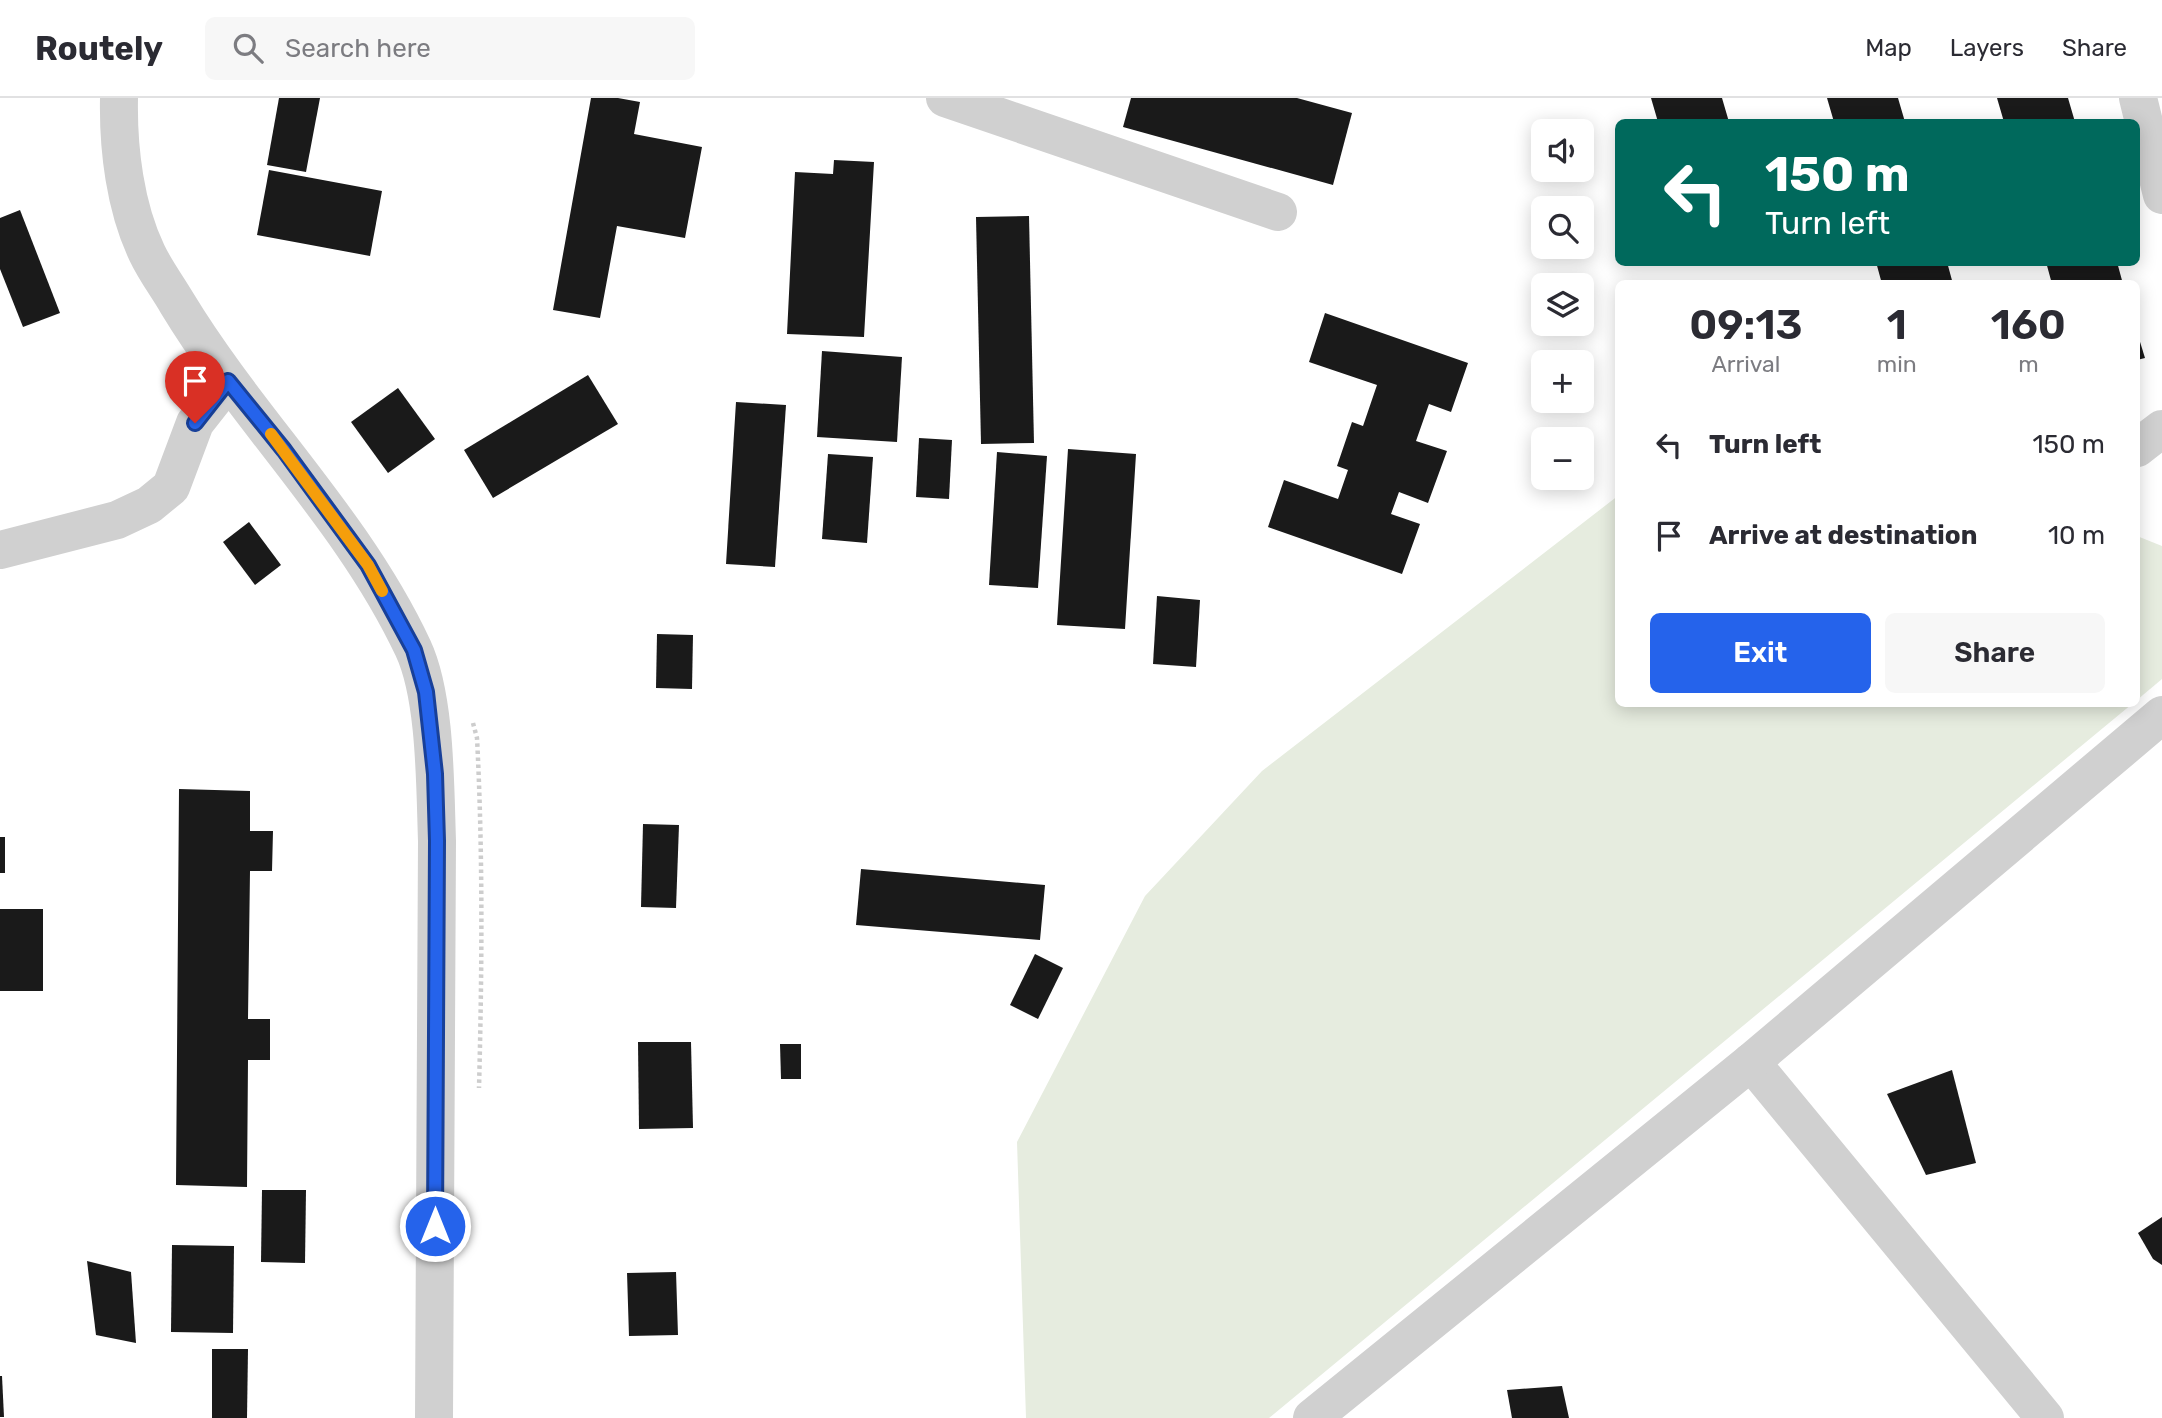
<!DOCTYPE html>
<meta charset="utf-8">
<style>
:root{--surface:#fff;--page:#f7f7f7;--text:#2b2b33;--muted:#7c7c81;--line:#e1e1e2;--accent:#2563eb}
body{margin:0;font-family:Rubik,sans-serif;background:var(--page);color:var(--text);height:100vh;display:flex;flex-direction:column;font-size:26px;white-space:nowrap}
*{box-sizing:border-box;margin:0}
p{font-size:23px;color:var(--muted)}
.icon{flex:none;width:38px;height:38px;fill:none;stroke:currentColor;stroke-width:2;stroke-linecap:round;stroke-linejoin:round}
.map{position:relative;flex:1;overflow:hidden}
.drawer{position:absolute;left:1615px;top:182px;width:525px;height:427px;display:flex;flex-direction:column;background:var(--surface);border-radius:10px;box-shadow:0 4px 18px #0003}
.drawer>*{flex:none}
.hud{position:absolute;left:1615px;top:21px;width:525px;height:147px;border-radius:10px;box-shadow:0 4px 18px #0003;background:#00695c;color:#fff;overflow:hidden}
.buttons{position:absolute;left:1531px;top:21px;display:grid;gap:14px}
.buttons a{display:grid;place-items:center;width:63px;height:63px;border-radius:10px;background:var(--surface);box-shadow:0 4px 18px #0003;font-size:35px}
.pin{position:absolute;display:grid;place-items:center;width:60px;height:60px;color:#fff;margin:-72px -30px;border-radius:50% 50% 50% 0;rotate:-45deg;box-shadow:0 0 7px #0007}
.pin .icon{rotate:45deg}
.me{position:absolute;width:77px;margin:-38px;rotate:0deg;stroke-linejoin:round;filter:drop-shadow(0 0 5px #0008)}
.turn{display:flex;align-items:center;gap:24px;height:147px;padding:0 35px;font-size:32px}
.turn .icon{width:91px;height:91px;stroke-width:2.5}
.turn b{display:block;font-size:49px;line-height:60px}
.eta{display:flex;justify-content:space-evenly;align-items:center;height:119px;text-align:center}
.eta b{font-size:42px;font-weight:600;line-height:49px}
.primary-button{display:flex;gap:14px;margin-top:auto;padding:14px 35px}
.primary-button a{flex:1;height:80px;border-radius:10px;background:var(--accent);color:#fff;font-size:28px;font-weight:600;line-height:80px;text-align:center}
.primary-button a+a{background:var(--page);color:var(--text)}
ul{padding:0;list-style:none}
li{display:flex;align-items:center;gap:21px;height:91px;padding:0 35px}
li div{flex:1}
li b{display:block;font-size:26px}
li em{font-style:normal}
header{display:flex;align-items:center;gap:42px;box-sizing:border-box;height:98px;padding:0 35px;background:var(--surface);border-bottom:2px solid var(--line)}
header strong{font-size:33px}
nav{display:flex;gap:38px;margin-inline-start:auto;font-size:24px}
.search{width:490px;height:63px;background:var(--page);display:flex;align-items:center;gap:18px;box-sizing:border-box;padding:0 24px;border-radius:10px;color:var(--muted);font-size:26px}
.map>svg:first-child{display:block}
</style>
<header>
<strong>Routely</strong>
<div class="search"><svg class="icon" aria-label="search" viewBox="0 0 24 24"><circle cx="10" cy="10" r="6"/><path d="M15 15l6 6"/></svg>Search here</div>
<nav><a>Map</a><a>Layers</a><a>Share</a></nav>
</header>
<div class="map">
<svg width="2162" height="1320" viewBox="0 0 2162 1320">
<rect width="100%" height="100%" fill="#fff"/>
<g fill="#e6ecdf">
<path d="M1619,397V606H2132L1269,1320H1026L1017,1044L1145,798L1262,673Z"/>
<path d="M2137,438L2162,448V581L2137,602Z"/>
</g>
<g fill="#1a1a1a">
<path d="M279,0H320L306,74L267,67Z"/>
<path d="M591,0H618L640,4L634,36L702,49L685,140L617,128L600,220L553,212Z"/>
<path d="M1131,0H1297L1352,15L1333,87L1123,29Z"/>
<path d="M1651,0H1722L1729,24H1658Z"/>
<path d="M1827,0H1898L1905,24H1834Z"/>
<path d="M1997,0H2068L2075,24H2004Z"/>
<path d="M834,62L874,64L864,239L787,236L795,74L833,76Z"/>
<path d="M269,72L382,93L370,158L257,137Z"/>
<path d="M20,112L60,215L23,229L0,171V120Z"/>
<path d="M1029,118L1034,345L981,346L976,119Z"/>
<path d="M1876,164H1947L1953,186H1882Z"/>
<path d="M2046,164H2117L2123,186H2052Z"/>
<path d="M1325,215L1468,265L1451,314L1429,306L1416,343L1447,353L1428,405L1399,394L1391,416L1420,426L1402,476L1268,429L1284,382L1338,401L1348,372L1337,368L1352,324L1363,328L1377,287L1309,264Z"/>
<path d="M2137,234L2145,260L2137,262Z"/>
<path d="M822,253L902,259L897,344L817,339Z"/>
<path d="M588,277L618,326L493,400L464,352Z"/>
<path d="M398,290L435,341L388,375L351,324Z"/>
<path d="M736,304L786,307L775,469L726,466Z"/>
<path d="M919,340L952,342L949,401L916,399Z"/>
<path d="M1068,351L1136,356L1125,531L1057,527Z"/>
<path d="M997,354L1047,358L1038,490L989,487Z"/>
<path d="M828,356L873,359L867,445L822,441Z"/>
<path d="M249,424L281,467L255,487L223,444Z"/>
<path d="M1157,498L1200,502L1196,569L1153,566Z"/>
<path d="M657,536L693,537L692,591L656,590Z"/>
<path d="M179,691L250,693V733H273L272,773H250L248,921H270V962H248L247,1089L176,1087Z"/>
<path d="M643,726L679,727L676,810L641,809Z"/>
<rect x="0" y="739" width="5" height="36"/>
<path d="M861,771L1045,787L1040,842L856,827Z"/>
<rect x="0" y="811" width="43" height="82"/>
<path d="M1035,856L1063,870L1038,921L1010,907Z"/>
<path d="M638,944H691L693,1030L639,1031Z"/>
<path d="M780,946H801V981H781Z"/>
<path d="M1952,972L1976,1065L1926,1077L1887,996Z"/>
<path d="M262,1092H306L305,1165L261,1164Z"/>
<path d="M2162,1119V1167L2153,1161L2138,1135Z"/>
<path d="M172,1147L234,1148L233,1235L171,1234Z"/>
<path d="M87,1163L131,1174L136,1245L96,1237Z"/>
<path d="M676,1174L678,1237L629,1238L627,1175Z"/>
<path d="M212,1251H248L247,1320H212Z"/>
<path d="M0,1278H2L4,1319H0Z"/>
<path d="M1562,1288L1569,1320H1512L1507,1292Z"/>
</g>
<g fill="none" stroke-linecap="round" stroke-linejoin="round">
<path stroke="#cdcdcd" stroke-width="4.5" stroke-dasharray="3.5 3.5" stroke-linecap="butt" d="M473,625L477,640C483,757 482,873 479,990"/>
<g stroke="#d0d0d0" stroke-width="38">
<path d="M119,0C118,51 125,109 147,155C155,172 167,188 177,205C249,324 353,422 413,550C436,599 435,688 437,743L434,1320"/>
<path d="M945,0L1278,114"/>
<path d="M2138,0L2162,97"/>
<path d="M2137,350L2162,331"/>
<path d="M0,452L117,422L149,407L171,389L195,325L228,283"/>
<path d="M1751,964L2045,1320"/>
<path d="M1312,1320L1751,964L2162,617"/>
</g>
</g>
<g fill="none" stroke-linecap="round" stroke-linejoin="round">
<defs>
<path id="route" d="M195,325L228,283L284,352L368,467L414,552L426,594L435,676L437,743L435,1128"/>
</defs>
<use href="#route" stroke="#184099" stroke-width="18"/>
<use href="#route" stroke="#2563eb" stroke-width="12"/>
<path stroke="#f59e0b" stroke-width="12" d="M271,336L368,467L382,493"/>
</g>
</svg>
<div class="buttons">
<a><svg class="icon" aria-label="sound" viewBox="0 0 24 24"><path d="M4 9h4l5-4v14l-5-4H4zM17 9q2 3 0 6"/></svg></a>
<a><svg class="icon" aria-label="search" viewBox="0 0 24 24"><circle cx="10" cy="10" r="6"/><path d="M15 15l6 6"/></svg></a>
<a><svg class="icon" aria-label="layers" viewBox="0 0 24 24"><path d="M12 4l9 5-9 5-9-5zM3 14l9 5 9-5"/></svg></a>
<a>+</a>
<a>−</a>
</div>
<div class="pin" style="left:195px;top:325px;background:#d93025"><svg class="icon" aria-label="arrive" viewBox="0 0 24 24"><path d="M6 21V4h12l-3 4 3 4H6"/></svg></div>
<svg class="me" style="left:435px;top:1128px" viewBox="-20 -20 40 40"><circle r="17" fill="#2563eb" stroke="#fff" stroke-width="3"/><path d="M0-11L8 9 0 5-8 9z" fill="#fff"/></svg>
<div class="hud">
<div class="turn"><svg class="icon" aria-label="left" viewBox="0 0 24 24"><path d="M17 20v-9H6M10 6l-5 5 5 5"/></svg><div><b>150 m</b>Turn left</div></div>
</div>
<section class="drawer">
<div class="eta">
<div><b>09:13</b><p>Arrival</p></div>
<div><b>1</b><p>min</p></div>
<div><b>160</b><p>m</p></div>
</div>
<ul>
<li><svg class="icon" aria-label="left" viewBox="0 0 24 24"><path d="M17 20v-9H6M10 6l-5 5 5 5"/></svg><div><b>Turn left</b></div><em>150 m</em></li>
<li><svg class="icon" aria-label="arrive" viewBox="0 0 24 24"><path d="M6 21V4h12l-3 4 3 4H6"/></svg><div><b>Arrive at destination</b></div><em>10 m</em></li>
</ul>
<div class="primary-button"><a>Exit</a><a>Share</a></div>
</section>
</div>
